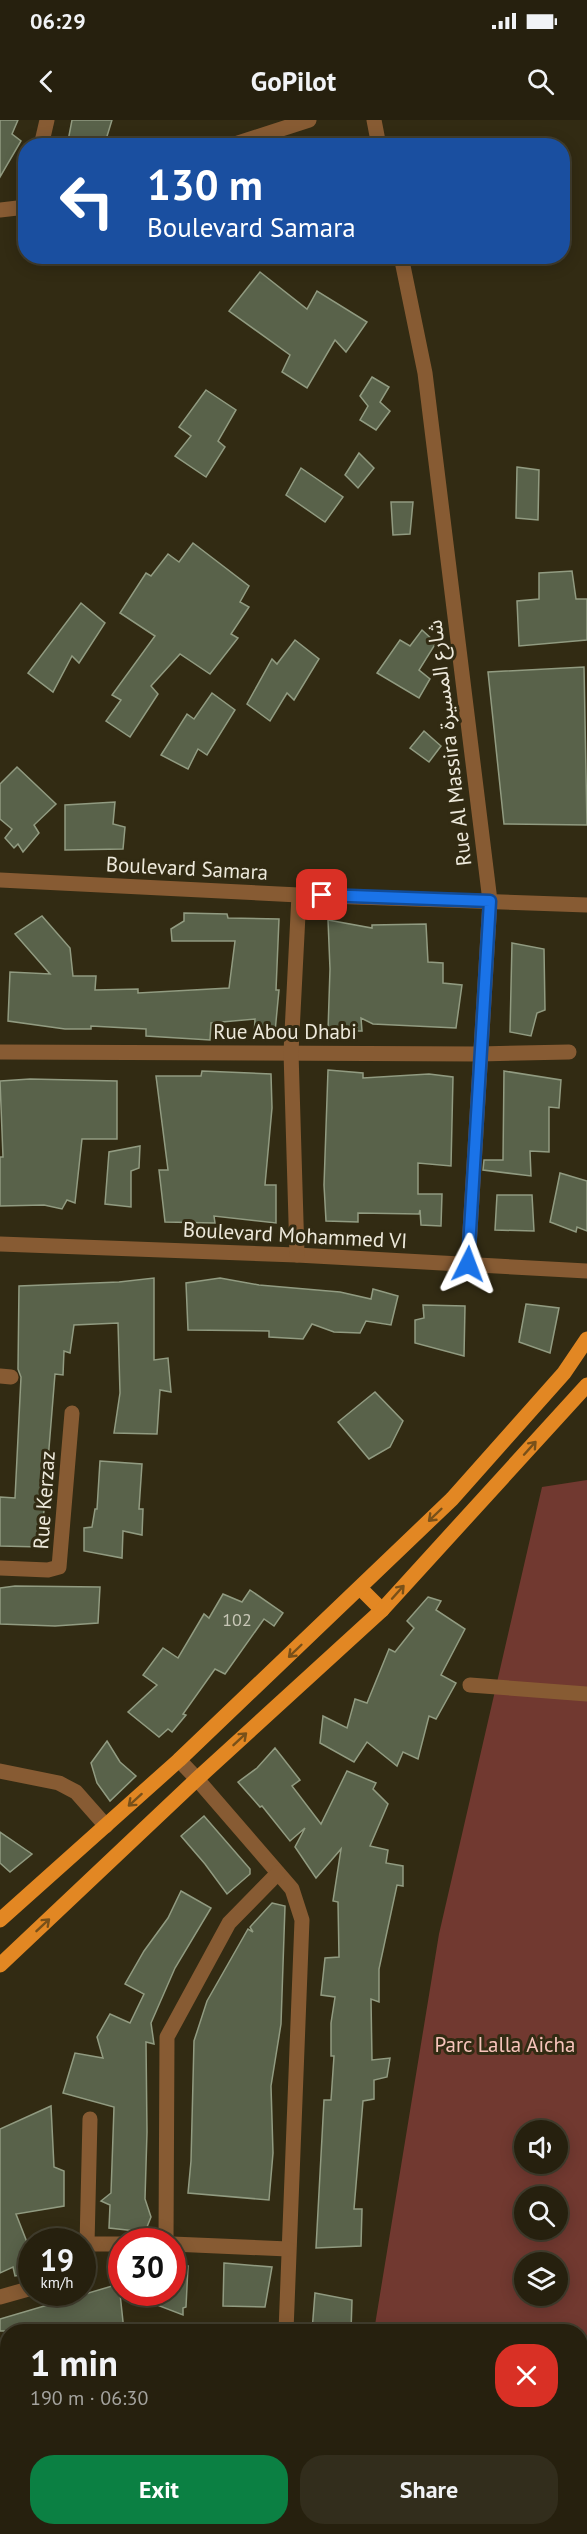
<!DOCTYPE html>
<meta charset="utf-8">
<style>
:root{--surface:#26200e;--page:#322d1c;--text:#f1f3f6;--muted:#a4a39e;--line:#423e2e;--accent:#0b8043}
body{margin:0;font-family:"PT Sans","Noto Sans Arabic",sans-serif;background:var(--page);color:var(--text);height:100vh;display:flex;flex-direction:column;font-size:22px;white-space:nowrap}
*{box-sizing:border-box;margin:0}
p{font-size:20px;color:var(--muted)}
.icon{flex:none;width:33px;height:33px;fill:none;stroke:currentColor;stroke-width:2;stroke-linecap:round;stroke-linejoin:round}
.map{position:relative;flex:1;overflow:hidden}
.sheet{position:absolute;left:0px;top:2204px;width:588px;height:212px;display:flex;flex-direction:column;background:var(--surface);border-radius:24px 24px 0 0;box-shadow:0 3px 15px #0003,0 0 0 2px var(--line)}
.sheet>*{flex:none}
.banner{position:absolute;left:18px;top:18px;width:552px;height:126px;border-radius:24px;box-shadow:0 3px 15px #0003,0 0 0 2px var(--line);background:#1a4fa0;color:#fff;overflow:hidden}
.controls{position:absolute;left:514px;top:2000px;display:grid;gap:12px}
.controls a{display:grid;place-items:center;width:54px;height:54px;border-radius:50%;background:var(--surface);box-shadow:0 3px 15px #0003,0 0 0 2px var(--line);font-size:30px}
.speed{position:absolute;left:18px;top:2108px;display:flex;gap:12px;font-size:30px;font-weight:700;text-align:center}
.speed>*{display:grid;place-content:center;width:78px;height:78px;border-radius:50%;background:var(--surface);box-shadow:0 3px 15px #0003,0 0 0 2px var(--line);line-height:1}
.speed small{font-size:15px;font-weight:400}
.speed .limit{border:9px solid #d22;background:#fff;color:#111}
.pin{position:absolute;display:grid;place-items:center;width:51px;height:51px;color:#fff;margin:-26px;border-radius:12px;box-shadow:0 3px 9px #0006}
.me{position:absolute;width:66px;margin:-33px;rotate:3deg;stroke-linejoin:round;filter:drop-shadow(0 0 4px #0008)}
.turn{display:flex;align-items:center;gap:21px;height:126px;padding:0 30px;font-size:27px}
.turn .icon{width:78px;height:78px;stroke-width:2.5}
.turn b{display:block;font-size:42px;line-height:51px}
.round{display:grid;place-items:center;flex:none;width:63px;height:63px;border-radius:24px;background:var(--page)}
.summary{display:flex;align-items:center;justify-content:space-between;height:102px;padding:0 30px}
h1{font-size:36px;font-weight:700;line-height:45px}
.button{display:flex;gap:12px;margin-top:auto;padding:12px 30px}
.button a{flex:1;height:69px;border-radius:24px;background:var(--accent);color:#fff;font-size:24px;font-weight:700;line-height:69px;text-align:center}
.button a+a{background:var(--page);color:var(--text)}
.status{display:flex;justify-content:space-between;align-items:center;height:42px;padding:0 30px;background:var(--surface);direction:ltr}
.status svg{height:16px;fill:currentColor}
header{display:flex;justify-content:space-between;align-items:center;height:78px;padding:0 30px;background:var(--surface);font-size:27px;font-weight:700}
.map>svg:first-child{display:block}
</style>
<div class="status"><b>06:29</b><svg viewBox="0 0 49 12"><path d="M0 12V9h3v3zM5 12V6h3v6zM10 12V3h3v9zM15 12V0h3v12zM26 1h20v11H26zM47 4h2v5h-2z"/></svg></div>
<header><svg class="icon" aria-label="back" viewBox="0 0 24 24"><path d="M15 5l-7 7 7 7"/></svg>GoPilot<svg class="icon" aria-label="search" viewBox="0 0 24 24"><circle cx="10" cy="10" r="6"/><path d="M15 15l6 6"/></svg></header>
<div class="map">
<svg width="587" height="2414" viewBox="0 0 587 2414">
<rect width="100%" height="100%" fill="#322b13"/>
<path fill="#713930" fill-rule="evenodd" d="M587,1360V2341H581L580,2211H374L439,1814L542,1367ZM525,2010H558V2043H525ZM525,2076H558V2109H525ZM525,2142H558V2175H525Z"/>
<g fill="#59624a" stroke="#919b81" stroke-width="1.5">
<path d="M0,0H18L12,14L21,21L0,57Z"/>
<path d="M72,0H112L104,26H67Z"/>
<path d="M260,152L307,189L317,171L367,202L346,232L335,220L307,268L282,252L290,235L229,191Z"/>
<path d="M372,257L389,267L380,282L390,291L376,310L360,300L368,286L360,276Z"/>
<path d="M206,270L236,290L218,321L225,327L206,357L175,336L191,316L179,307Z"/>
<path d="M359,333L374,348L358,368L345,355Z"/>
<path d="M517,347L539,350L538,400L516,398Z"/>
<path d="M301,348L343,377L325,402L286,375Z"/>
<path d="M391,382H413L410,414L393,415Z"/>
<path d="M193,423L249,466L240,482L249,487L231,514L238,518L210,554L180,534L151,566L158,574L130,617L106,601L121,580L112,575L155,516L120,493L146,453L151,456L168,434L179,442Z"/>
<path d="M572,451L576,479H587V520L519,526L517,481L539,479V453Z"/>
<path d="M81,483L105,503L79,543L72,536L53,572L28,553Z"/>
<path d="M422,510L436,523L419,550L430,559L419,578L377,553L400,520L410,526Z"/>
<path d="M295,520L319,539L294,580L287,573L270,601L247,584L272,539L277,544Z"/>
<path d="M584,547L587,705L504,704L488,552Z"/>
<path d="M212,573L235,590L207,635L198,629L188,649L161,635L187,594L194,599Z"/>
<path d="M424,611L441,626L429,642L410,628Z"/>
<path d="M17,647L56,684L34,705L39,713L23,732L18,724L14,728L5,718L12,709L0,699V664Z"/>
<path d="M115,682L113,704L125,707L123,729L65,730V685Z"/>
<path d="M184,793L227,794L228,798L279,799L276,870H279L275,912L254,916L255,899L211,903L210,920L146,916V909L91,906V909H65L8,901L10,852L50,854L15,814L42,796L70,828L73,856H96L95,870L138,869V873L229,868L235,821H172L171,809L184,801Z"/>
<path d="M328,800L372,808V805L426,804L428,842L443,843V863L462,865L456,908L373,904L361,898L362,911H328L330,849Z"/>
<path d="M512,823L544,829L545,890L537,893L531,916L510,912Z"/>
<path d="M328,950L363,953V958L429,954L453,957L451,1046L418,1043V1074H442L441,1106L421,1105L420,1090L419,1094L358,1093V1102L326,1101L324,1065Z"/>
<path d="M202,951L271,954L272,988L265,1065H276V1103L214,1096L215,1103L165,1102L159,1050H168L156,956H201Z"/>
<path d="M504,951L561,960L559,988L549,987V1032L530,1031L531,1056L483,1050L484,1040H503Z"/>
<path d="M30,959L117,961V1019H82L75,1083L67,1080L62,1089L44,1085L0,1086V1037H3L0,961Z"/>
<path d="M140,1026L139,1048L131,1051V1087L105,1084L109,1032Z"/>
<path d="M560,1053L587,1061V1111L577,1107L576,1112L550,1102Z"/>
<path d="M497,1075H532L534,1111L495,1110Z"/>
<path d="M154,1158V1240L168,1238L171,1272L160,1270L157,1314L114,1313L120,1273L118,1203L74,1205L70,1233L64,1231L63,1255L55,1254L41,1427L0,1426V1377L15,1378L21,1257L18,1249L19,1166L119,1162Z"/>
<path d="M220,1158L259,1165L340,1172L371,1179L373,1169L398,1176L391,1205L366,1201L360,1213L334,1212L312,1204L303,1219L269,1217V1211L188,1210L186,1163Z"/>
<path d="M526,1184L559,1188L550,1233L519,1222Z"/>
<path d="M423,1185L465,1186L464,1236L415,1223V1200L424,1198Z"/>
<path d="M375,1272L403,1301L390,1327L369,1339L338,1302Z"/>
<path d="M100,1341L142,1344L139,1389H143L142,1415L123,1411L122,1438L84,1431V1408L92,1407L95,1389H97Z"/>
<path d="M15,1466L100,1467L98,1503L55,1506L0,1504V1468Z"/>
<path d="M250,1470L283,1493L274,1506L264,1499L225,1554L215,1549L183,1594L186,1595L172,1612L168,1609L159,1617L128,1592L157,1565L143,1555L163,1528L178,1538L204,1494L209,1498L223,1474L242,1482Z"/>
<path d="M428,1477L441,1481L436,1490L465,1509L441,1555L456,1563L436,1599L429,1596L418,1639L403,1632L397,1646L367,1622L354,1642L320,1623L323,1596L347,1608L355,1579L367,1583L389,1529L395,1532L414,1508L407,1501Z"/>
<path d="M107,1621L120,1642L136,1656L110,1681L97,1663L91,1643Z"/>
<path d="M275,1628L300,1660L292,1666L321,1704L347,1651L376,1663L373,1669L388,1684L370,1726L388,1730L386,1743L403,1746V1766L397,1765L379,1849V1882L371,1879L372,1940L390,1938L387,1957L374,1960V1979L363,1981L354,2089H362L361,2126L316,2128L324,1980H331L334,1936H331V1903L335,1877L321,1875L325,1838L339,1837L338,1782L333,1781L341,1729L316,1758L295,1727L305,1708L290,1721L262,1686L260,1687L238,1662L257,1648Z"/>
<path d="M204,1696L250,1749V1754L227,1774L205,1744L181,1716Z"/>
<path d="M0,1712L32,1734L10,1752L0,1743Z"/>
<path d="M181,1771L211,1788L175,1848L151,1903L154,1924L146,1922L147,2012L145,2079L151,2097L145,2112L109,2108L110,2085L101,2081L111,2073L114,1987L63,1973L75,1933L103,1938L97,1917L110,1894L130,1903L144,1874L125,1864L144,1831L168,1798Z"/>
<path d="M272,1783L285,1786L281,1904L271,1966L273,2033L269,2080L188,2073L191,2041L194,1921L207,1881L248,1809L253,1812L250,1807Z"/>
<path d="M51,1986L54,2047L64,2051V2086L16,2094L32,2135V2153L15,2156L13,2147L0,2153V2009Z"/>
<path d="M224,2143L272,2147L265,2187L223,2186Z"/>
<path d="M188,2146L186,2187L183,2188V2195L126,2173L172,2172V2147Z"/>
<path d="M119,2164L124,2211H0V2199Z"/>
<path d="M315,2173L352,2180L351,2211H312Z"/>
</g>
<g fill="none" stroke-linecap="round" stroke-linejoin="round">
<g stroke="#875b33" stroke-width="15">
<path d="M374,0L379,26"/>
<path d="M41,26L47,0"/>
<path d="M229,26L309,0"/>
<path d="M0,90L26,87"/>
<path d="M401,136L425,253L490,781L468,1144"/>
<path d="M0,760L299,775L587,785"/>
<path d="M0,932L479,934L569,932"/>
<path d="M0,1124L297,1135L587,1151"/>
<path d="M297,1135L291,932L299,775"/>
<path d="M0,1256L11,1257"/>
<path d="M0,1448L48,1450L59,1447L72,1293"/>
<path d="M470,1565L587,1574"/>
<path d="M179,1640L197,1659L292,1769L302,1800L286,2211"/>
<path d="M0,1651L59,1663L76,1672L106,1706"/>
<path d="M166,2121L167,1917L229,1803L278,1753"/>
<path d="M87,2124L90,1999"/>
<path d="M172,2124L288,2129"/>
<path d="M82,2144L87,2124H122"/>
<path d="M0,2177L32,2168"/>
<path d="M0,2295L8,2298"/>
<path d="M580,2347L587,2348"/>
<path d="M359,2414V2408"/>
</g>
<g stroke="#e28723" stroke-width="15">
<path d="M360,1468L382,1490"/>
<path d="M0,1800L179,1640L452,1379L564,1253L587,1219"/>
<path d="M0,1845L197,1659L382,1490L587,1265"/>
</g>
</g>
<defs><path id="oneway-shaft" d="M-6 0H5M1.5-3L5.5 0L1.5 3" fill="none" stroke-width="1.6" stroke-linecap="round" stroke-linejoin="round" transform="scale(1.5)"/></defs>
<g stroke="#785019">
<use href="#oneway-shaft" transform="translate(530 1328) rotate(-48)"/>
<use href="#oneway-shaft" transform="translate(435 1395) rotate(136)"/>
<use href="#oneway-shaft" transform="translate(398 1472) rotate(-48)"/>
<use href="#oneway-shaft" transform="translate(295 1531) rotate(136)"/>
<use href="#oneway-shaft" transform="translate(240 1619) rotate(-43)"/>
<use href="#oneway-shaft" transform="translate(135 1680) rotate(138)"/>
<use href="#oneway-shaft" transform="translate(43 1805) rotate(-43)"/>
</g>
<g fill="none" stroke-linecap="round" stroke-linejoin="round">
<defs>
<path id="route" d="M322,775L490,781L468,1144"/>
</defs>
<use href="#route" stroke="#114b97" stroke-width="15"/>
<use href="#route" stroke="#1a73e8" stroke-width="10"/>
</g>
<g text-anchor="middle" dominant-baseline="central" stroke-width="6" stroke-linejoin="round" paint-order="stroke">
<g font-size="18" fill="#c8c7b7">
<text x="237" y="1499">102</text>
</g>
<g font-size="21" fill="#ede9db" stroke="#322b13">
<text transform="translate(449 623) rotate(-97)">Rue Al Massira شارع المسيرة</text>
<text transform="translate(187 748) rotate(3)">Boulevard Samara</text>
<text x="285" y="911">Rue Abou Dhabi</text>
<text transform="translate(295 1115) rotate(3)">Boulevard Mohammed VI</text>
<text transform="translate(44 1380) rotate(-86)">Rue Kerzaz</text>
</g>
<g font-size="21" fill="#f7c4bb" stroke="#322b13">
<text x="505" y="1924">Parc Lalla Aicha</text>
</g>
</g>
</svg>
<div class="controls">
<a><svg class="icon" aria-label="sound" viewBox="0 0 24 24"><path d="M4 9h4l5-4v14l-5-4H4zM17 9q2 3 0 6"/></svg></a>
<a><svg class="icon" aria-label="search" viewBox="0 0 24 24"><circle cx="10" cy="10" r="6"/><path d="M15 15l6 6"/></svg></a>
<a><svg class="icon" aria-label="layers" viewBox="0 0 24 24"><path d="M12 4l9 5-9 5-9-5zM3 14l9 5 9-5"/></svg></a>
</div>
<div class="speed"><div>19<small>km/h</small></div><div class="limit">30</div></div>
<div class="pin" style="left:322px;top:775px;background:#d93025"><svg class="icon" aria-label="arrive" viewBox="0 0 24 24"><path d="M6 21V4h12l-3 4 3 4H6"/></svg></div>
<svg class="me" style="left:468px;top:1144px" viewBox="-20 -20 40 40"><path d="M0-17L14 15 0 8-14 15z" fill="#1a73e8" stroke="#fff" stroke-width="4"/></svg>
<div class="banner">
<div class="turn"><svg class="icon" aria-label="left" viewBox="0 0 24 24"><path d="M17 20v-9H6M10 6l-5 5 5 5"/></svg><div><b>130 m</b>Boulevard Samara</div></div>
</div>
<section class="sheet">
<div class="summary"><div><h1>1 min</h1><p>190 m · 06:30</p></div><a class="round" style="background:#d93025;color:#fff"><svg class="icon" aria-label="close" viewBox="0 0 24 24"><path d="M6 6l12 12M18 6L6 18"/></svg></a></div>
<div class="button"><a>Exit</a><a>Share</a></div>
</section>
</div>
